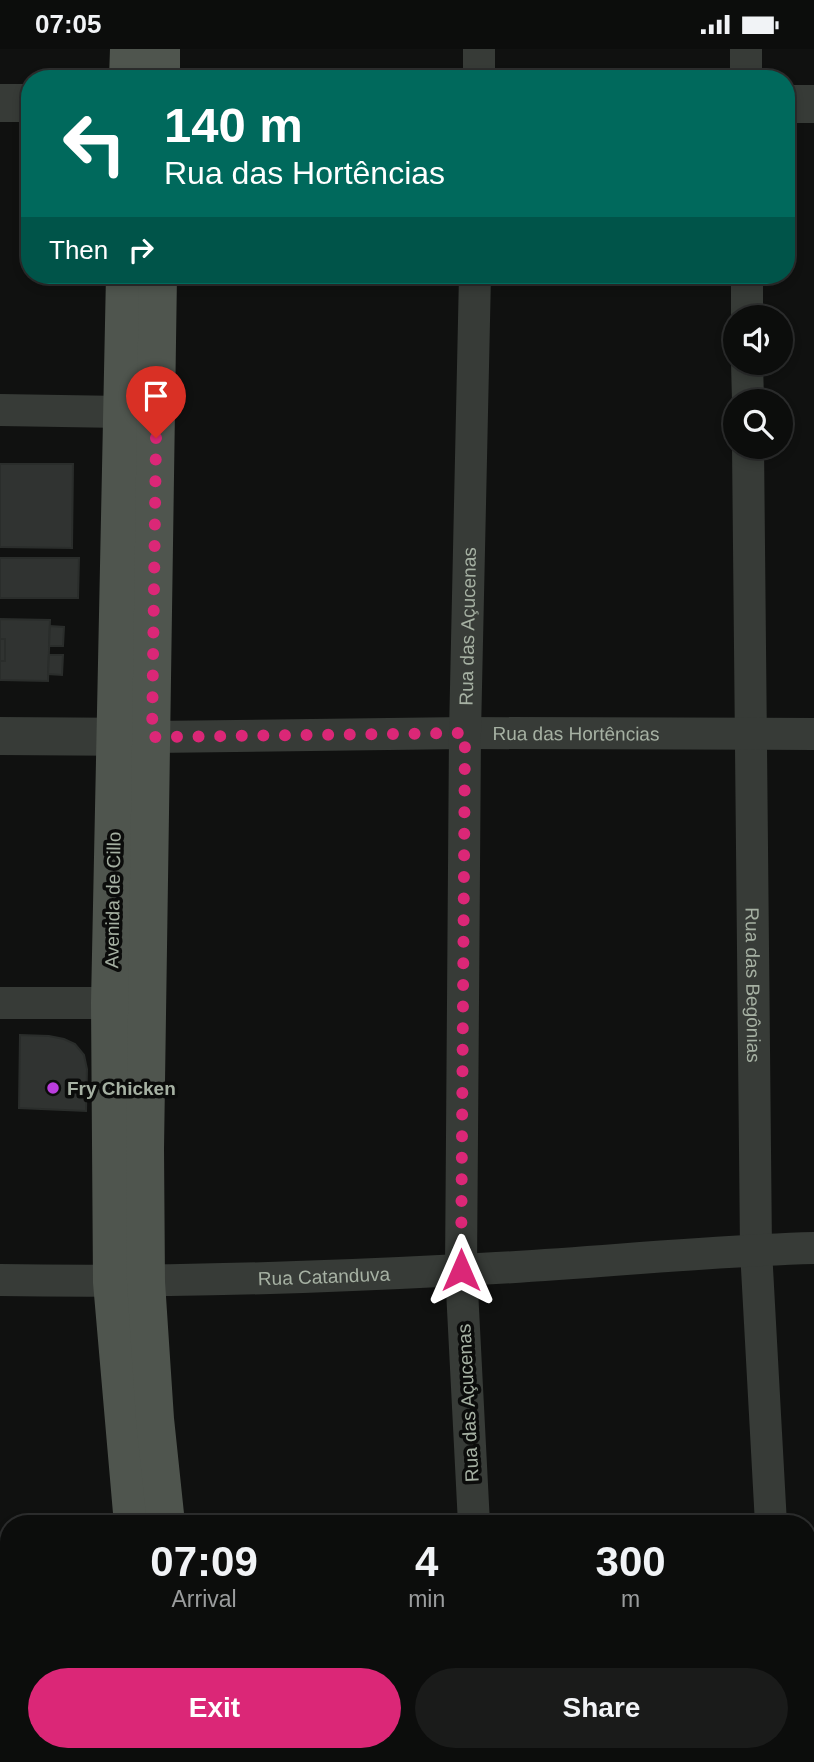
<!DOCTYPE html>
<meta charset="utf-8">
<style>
:root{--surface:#0c0d0c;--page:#1a1b1a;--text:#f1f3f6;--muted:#9a9c9d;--line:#2c2d2d;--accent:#db2777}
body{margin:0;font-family:Helvetica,sans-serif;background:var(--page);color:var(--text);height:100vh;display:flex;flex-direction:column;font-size:26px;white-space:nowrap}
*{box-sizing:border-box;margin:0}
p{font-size:23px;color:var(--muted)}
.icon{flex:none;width:38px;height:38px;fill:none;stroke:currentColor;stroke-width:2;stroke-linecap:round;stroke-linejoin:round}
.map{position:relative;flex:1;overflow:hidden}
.side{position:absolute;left:0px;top:1466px;width:816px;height:247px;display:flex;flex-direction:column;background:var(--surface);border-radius:28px 28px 0 0;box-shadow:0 4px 10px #0003,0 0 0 2px var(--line)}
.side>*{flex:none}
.banner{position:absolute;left:21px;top:21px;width:774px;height:214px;border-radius:28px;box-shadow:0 4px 10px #0003,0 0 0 2px var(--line);background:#00695c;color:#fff;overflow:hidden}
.controls{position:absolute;left:723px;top:256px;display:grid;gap:14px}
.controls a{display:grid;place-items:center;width:70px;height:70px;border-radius:50%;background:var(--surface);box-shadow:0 4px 10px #0003,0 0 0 2px var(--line);font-size:35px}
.pin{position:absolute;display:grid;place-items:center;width:60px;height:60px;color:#fff;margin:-72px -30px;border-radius:50% 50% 50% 0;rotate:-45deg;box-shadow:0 0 7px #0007}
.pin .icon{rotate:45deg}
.me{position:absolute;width:77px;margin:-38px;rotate:0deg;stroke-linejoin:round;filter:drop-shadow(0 0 5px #0008)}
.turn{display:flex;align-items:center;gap:24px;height:147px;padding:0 28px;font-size:32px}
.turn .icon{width:91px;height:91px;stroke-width:2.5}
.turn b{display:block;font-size:49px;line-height:60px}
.then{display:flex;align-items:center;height:66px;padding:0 28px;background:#0003;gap:14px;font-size:26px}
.eta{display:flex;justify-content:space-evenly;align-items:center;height:119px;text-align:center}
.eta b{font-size:42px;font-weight:800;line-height:49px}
.action{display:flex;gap:14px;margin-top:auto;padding:14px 28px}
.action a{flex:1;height:80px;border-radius:42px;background:var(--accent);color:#fff;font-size:28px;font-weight:800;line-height:80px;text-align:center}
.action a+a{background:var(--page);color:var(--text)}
.status{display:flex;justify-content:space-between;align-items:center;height:49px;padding:0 35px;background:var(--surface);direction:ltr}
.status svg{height:19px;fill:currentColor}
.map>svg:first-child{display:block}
</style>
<div class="status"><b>07:05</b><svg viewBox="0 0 49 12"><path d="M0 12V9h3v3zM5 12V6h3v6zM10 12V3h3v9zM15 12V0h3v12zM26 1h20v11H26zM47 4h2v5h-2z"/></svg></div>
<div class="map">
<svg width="814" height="1713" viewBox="0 0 814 1713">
<rect width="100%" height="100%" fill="#101110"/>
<path fill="#2b2523" d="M814,1655V1713H721L727,1705L807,1704V1659Z"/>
<g fill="#303331" stroke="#2a2d2b" stroke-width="2">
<path d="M0,415H73L72,499L0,498Z"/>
<path d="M0,509H79L78,549H0Z"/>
<path d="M0,570L50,571L48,632L0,631Z"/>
<path d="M50,577L64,578L63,597H49Z"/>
<rect x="0" y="590" width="5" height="22"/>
<path d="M49,606H63L62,626L48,625Z"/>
<path d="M20,986L49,987L64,990L75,995L84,1006L87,1020L86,1062L19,1059Z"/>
</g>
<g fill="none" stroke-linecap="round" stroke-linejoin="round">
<g stroke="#373b37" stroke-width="32">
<path d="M479,30V0"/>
<path d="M746,30V0"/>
<path d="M747,226V268"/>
<path d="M747,313L748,352"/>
<path d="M0,361L123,363"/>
<path id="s1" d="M748,397L756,1201L771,1475"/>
<path id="s2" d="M152,688L465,684L814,685"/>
<path d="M0,954H110"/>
<path id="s3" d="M0,1231C153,1234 307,1229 460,1221C578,1216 696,1202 814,1199"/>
<path id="s4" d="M474,1475L461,1221L465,684L475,226"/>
<path d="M0,1499H9"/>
<path d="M807,1624L814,1620"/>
<path d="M474,1713C486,1707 497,1706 510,1713"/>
<path d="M581,1713L626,1704"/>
</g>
<g stroke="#373b37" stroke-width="38">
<path d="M0,54H30"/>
<path d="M786,55H814"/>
<path d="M0,687L148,688"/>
</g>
<g stroke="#4f554e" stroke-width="38">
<path d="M128,30L129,0"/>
<path d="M161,30V0"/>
<path d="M125,226L110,954L112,1233L133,1475"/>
<path d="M158,226L145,1100L146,1233L155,1370L166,1475"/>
<path d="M158,1704L159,1713"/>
<path d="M196,1704L197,1713"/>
</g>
</g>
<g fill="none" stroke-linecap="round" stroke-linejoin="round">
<path stroke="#db2777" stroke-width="12" stroke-dasharray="0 21.6" d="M156,389L152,688L465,684L461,1221"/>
</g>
<circle fill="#ba3ddd" stroke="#0b0c0b" stroke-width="2.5" cx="53" cy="1039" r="7"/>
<g text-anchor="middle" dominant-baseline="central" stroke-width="7" stroke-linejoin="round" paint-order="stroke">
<g font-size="19" fill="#a6b1a3" stroke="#0b0c0b">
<text stroke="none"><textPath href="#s4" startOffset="898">Rua das Açucenas</textPath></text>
<text stroke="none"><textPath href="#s2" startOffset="424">Rua das Hortências</textPath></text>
<text transform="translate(113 851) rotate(-89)">Avenida de Cillo</text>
<text stroke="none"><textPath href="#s1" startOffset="539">Rua das Begônias</textPath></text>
<text stroke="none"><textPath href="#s3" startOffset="324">Rua Catanduva</textPath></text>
<text transform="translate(468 1354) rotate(-93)">Rua das Açucenas</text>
</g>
<g font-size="19" font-weight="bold" fill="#a6b1a3" stroke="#0b0c0b" text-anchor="start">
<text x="67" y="1039">Fry Chicken</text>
</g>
</g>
</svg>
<div class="controls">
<a><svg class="icon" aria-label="sound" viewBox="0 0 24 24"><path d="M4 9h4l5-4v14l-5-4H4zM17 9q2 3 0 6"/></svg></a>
<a><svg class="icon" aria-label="search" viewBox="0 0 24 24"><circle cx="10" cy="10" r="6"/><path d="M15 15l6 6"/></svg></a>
</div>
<div class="pin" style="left:156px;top:389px;background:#d93025"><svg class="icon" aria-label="arrive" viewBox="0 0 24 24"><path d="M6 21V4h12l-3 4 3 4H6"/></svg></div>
<svg class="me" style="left:461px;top:1221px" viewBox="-20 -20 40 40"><path d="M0-17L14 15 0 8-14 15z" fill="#db2777" stroke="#fff" stroke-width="4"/></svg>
<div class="banner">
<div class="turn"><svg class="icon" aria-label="left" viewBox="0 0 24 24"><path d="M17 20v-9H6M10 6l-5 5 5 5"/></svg><div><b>140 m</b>Rua das Hortências</div></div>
<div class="then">Then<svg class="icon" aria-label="right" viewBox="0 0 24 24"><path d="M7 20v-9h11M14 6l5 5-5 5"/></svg></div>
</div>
<section class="side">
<div class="eta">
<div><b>07:09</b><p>Arrival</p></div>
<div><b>4</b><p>min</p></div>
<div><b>300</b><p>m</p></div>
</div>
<div class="action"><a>Exit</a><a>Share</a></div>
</section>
</div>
